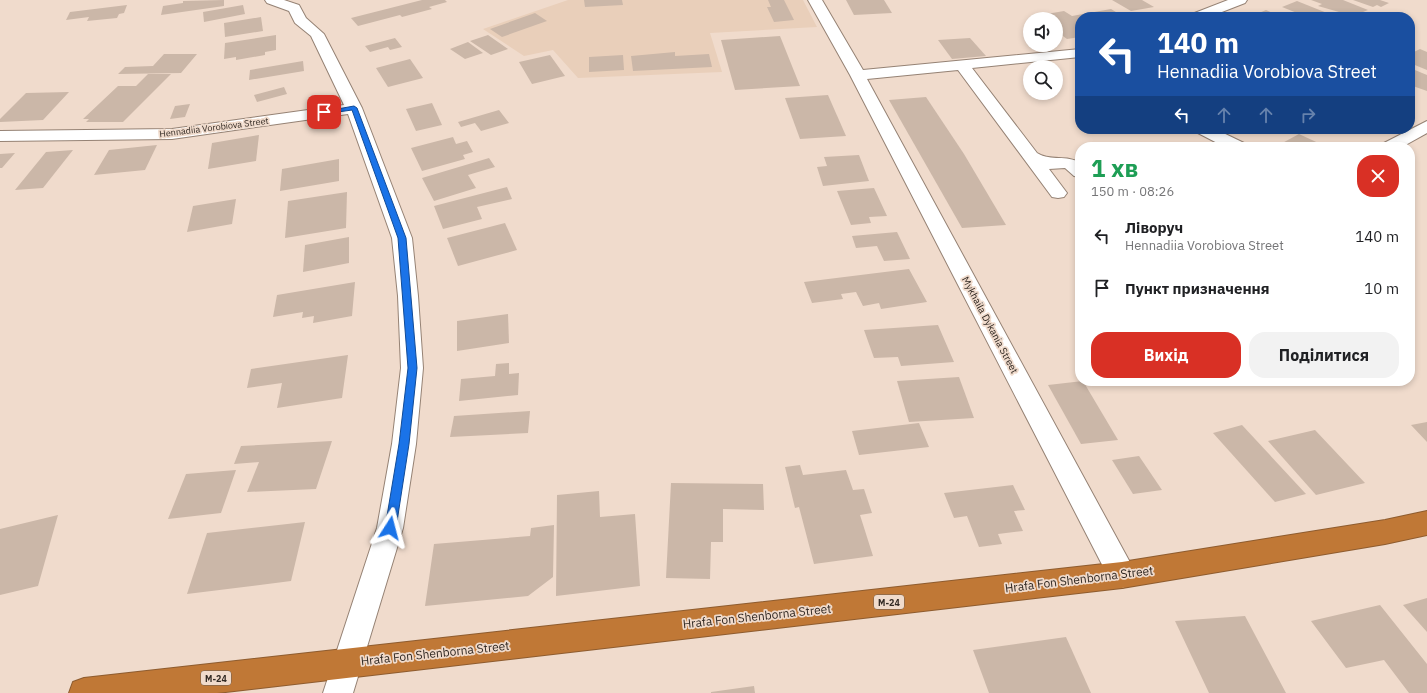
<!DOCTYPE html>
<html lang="uk">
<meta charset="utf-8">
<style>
:root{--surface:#fff;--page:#f2f2f2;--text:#202124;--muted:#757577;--accent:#d93025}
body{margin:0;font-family:"IBM Plex Sans",sans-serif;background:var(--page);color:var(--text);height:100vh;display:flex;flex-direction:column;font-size:15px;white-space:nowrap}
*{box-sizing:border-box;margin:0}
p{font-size:13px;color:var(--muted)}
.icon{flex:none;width:22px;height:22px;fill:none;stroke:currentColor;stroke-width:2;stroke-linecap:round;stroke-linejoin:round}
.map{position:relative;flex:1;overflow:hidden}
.sheet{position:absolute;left:1075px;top:142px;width:340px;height:244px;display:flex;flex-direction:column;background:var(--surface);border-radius:16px;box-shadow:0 2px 6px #0003}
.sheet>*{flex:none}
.banner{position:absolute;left:1075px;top:12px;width:340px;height:122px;border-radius:16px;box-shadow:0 2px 6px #0003;background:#1a4fa0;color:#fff;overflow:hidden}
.tools{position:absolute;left:1023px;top:12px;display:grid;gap:8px}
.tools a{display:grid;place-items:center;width:40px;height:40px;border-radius:50%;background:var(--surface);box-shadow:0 2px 6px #0003;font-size:20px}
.pin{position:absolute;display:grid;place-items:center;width:34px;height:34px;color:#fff;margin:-17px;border-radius:8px;box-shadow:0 2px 6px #0006}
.me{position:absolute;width:44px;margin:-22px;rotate:9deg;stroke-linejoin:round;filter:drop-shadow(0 0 3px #0008)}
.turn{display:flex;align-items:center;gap:14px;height:84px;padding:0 16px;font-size:18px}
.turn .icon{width:52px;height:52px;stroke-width:2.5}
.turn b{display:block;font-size:28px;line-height:34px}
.lanes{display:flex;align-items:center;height:38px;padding:0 16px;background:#0003;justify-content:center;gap:20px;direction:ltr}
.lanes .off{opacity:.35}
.round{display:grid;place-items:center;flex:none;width:42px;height:42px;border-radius:16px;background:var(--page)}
.head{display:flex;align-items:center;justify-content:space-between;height:68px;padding:0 16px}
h1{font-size:24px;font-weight:700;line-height:30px;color:#1e9e55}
.action{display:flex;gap:8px;margin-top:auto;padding:8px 16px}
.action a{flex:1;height:46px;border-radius:16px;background:var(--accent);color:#fff;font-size:16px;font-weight:700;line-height:46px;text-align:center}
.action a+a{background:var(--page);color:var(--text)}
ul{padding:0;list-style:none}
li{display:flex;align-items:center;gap:12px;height:52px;padding:0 16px}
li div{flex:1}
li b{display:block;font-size:15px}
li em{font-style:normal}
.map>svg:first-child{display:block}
</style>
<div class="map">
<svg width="1427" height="693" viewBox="0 0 1427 693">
<rect width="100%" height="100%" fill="#f0dbcc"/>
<path fill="#e9cfba" d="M568,0H803L817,27L710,33L722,72L578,78L553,50L524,56L483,29Z"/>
<g fill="#cbb7a8">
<path d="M224,0V6L161,15L163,6L183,3V1Z"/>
<path d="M422,0H445L447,2L429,7L432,9L402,17L400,15L358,26L351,18Z"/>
<path d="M584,0H622L623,5L585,7Z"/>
<path d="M768,0H784L794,20L774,22L767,7H771Z"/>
<path d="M846,0H884L892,13L854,15Z"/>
<path d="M1112,0H1142L1154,7L1131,11Z"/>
<path d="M1311,0H1343L1368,10L1353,16L1318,6L1322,4Z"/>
<path d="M1353,0H1380L1389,3L1381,7L1377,5L1373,7Z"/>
<path d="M1297,1L1337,17H1307L1282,7Z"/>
<path d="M127,5L124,13L119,14L117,18L87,21L89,17L66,20L70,12Z"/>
<path d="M243,5L245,14L204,22L203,12Z"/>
<path d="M1111,9L1124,17H1080V37L1067,39L1056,31V19H1039L1035,16L1064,11L1072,16Z"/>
<path d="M1266,10L1282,17L1252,16Z"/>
<path d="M535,13L547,21L502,37L490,29Z"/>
<path d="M261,17L263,31L225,37L224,23Z"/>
<path d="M276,35V50L265,52V55L236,60V57L224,59L225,43Z"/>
<path d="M488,35L508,49L491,55L470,41Z"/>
<path d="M780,36L800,86L735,90L721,40Z"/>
<path d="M395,38L402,47L390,50L388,47L370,52L365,46Z"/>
<path d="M970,38L986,56L952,59L938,40Z"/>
<path d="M468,42L483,53L465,59L450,49Z"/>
<path d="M1420,49L1427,52V70L1410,63V54Z"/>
<path d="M675,52V56L709,54L712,67L633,71L631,56Z"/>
<path d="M164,54H197L181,73L118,74L125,67L153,66Z"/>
<path d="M550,55L565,76L532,84L519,62Z"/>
<path d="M623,55L624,70L589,72V57Z"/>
<path d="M410,59L423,78L388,87L376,68Z"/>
<path d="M303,61L304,71L249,80L250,70Z"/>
<path d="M1410,68L1427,75V91L1410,85Z"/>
<path d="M148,74H171L123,122H86L89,119H83L118,86H136Z"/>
<path d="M284,87L287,94L257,102L254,95Z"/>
<path d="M69,92L43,120L0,122V119L26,93Z"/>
<path d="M828,95L846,136L800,139L785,98Z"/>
<path d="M926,97L964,154L1006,225L962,228L889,100Z"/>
<path d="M432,103L442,125L416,131L406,109Z"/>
<path d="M190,104L185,117L170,119L175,106Z"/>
<path d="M499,110L509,123L481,131L475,123L461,127L458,122Z"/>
<path d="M1299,134L1327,147H1275Z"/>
<path d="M259,135L256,161L208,169L212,143Z"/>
<path d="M453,137L456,144L467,141L473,152L463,155L465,159L422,171L411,148Z"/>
<path d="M157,145L145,170L94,175L109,150Z"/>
<path d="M73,150L43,188L15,190L46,152Z"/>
<path d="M15,153L2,168H0V154Z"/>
<path d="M859,155L869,181L823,186L817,167L827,166L824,157Z"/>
<path d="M489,158L495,167L468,175L476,188L434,201L422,178Z"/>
<path d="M339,159V181L280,191L282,169Z"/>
<path d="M507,187L512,199L477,207L482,219L443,229L434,206Z"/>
<path d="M874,188L887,216L869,217L871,223L851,225L837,191Z"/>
<path d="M347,192L346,228L285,238L288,201Z"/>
<path d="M236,199L232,224L187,232L193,206Z"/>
<path d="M505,223L517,250L458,266L447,238Z"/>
<path d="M897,232L910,259L884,261L877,246L856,248L852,236Z"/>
<path d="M349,237V263L303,272L305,245Z"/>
<path d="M909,269L927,302L881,309L879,303L863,306L856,292L841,294L843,299L812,303L804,282Z"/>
<path d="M355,282L352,316L313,323L314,316L302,318L303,312L273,317L277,295Z"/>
<path d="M508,314L509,343L457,351V321Z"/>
<path d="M938,325L954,362L901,366L898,357L874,358L864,330Z"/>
<path d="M348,355L342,398L277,408L282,383L247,388L251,369Z"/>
<path d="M509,363V374L519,373L518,395L459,401L461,379L495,376L496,364Z"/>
<path d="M959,377L974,418L909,422L897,381Z"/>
<path d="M1083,381L1118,440L1081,444L1048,385Z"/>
<path d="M530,411L528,433L450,437L454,416Z"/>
<path d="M1427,422V442L1411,425Z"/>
<path d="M919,423L929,447L859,455L852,431Z"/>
<path d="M1242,425L1306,494L1275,502L1213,433Z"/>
<path d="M1315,430L1365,483L1316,495L1268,441Z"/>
<path d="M332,441L316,489L247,492L259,462L234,464L241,446Z"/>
<path d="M1139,456L1162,490L1133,494L1112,460Z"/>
<path d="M800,465L803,475L846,470L853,490L864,489L872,513L860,515L873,556L814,564L799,507L795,508L785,467Z"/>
<path d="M236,470L221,513L168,519L186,474Z"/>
<path d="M671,483L763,484L764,510L723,509V542H711L710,579L666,578Z"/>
<path d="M1013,485L1025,510L1014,511L1023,531L998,534L1002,544L979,547L967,516L954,518L944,493Z"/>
<path d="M599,491L600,517L635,514L640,586L556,596L557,495Z"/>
<path d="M58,515L38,586L0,595V529Z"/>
<path d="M305,522L291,581L187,594L207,533Z"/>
<path d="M554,525L553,577L528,596L425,606L434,544L530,536L531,528Z"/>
<path d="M1427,598V632L1403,605Z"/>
<path d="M1380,605L1427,664V693H1409L1384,660L1346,668L1311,621Z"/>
<path d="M1245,616L1286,693H1209L1175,621Z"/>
<path d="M1066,637L1091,693H989L973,650Z"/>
<path d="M754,686L755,693H711V692Z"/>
</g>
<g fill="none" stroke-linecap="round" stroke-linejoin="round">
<defs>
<g id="minor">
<path d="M265,0H284L299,5L306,18L324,34L362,108L412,238L418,296L423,368L416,444L403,528L353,693H323L377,528L392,444L401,368L398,296L392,238L348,114L172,139L0,141V131L172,129L344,105L311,36L295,23L289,11L267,3Z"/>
<path d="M808,0H822L863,70L1080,49V57L972,68L1037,153C1052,162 1066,154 1080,163V177L1074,176L1065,168L1049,169L1067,193L1064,197L1058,198L1052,197L958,70L867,79L1132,566L1136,575L1132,584L1122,588L1112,584L850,75Z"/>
<path d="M1228,0H1247L1245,3L1209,17H1190L1192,14Z"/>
<path d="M1427,121V133L1402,147H1382L1384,143Z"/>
<path d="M1194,129H1215L1244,143L1246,147H1225L1196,132Z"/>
</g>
<path id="highway" d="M1427,511V535L1385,544L1122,588L217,693H69L73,682L84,678L1122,562L1385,520Z"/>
</defs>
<use href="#minor" stroke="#958274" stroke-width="2"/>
<use href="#highway" stroke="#8e5c2f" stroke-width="2"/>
<use href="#minor" fill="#fff" fill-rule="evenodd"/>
<use href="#highway" fill="#c07836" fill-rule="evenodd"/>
</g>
<path fill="#1a73e8" stroke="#114b97" d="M354,106L357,108L406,238L417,368L409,444L396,528L394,531L390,533L386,531L385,528L399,444L408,368L398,238L352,110L324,114L321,112Z"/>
<g text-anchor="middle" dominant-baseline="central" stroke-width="3.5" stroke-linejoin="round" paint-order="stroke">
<g font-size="9" fill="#312923" stroke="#f0dbcc">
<text transform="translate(214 127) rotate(-7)">Hennadiia Vorobiova Street</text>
</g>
<g fill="#f0dbcc" stroke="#6a5e56" stroke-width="1">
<rect x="874" y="595" width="30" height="14" rx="3"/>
<rect x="201" y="671" width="30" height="14" rx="3"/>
</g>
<g font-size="9" font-weight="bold" fill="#312923">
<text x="889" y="602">М-24</text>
<text x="216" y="678">М-24</text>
</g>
<g font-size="10" fill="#312923" stroke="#f0dbcc">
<text transform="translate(990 325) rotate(62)">Mykhaila Dykania Street</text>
</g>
<g font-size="12" fill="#312923" stroke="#f0dbcc">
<text transform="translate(1079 579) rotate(-7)">Hrafa Fon Shenborna Street</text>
<text transform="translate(757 616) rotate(-6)">Hrafa Fon Shenborna Street</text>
<text transform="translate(435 653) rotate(-6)">Hrafa Fon Shenborna Street</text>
</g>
</g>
</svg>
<div class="tools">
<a><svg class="icon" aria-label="sound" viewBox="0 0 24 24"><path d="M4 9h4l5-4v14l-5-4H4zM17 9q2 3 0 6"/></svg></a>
<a><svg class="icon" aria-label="search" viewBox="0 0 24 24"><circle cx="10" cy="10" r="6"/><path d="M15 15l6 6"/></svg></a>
</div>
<div class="pin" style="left:324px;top:112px;background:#d93025"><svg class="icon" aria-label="arrive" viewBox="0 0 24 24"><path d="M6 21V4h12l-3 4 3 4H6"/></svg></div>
<svg class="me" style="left:390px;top:528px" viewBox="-20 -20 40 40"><path d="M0-17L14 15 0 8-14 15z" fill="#1a73e8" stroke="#fff" stroke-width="4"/></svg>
<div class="banner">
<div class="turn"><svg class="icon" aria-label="left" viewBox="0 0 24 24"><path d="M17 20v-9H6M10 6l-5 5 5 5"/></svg><div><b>140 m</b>Hennadiia Vorobiova Street</div></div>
<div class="lanes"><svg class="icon" aria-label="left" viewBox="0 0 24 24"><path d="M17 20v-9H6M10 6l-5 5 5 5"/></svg><svg class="icon off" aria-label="ahead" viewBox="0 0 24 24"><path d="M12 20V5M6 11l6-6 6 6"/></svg><svg class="icon off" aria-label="ahead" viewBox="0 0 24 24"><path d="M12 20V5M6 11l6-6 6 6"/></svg><svg class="icon off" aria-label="right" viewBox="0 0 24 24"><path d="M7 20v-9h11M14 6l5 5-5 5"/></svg></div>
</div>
<section class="sheet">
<div class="head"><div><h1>1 хв</h1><p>150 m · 08:26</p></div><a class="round" style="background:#d93025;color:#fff"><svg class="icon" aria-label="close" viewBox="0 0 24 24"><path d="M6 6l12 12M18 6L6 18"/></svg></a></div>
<ul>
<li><svg class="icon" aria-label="left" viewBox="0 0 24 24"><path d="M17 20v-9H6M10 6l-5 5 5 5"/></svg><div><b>Ліворуч</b><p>Hennadiia Vorobiova Street</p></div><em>140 m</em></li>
<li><svg class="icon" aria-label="arrive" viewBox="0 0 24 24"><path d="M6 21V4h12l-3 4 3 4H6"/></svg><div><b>Пункт призначення</b></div><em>10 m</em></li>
</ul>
<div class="action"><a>Вихід</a><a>Поділитися</a></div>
</section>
</div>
